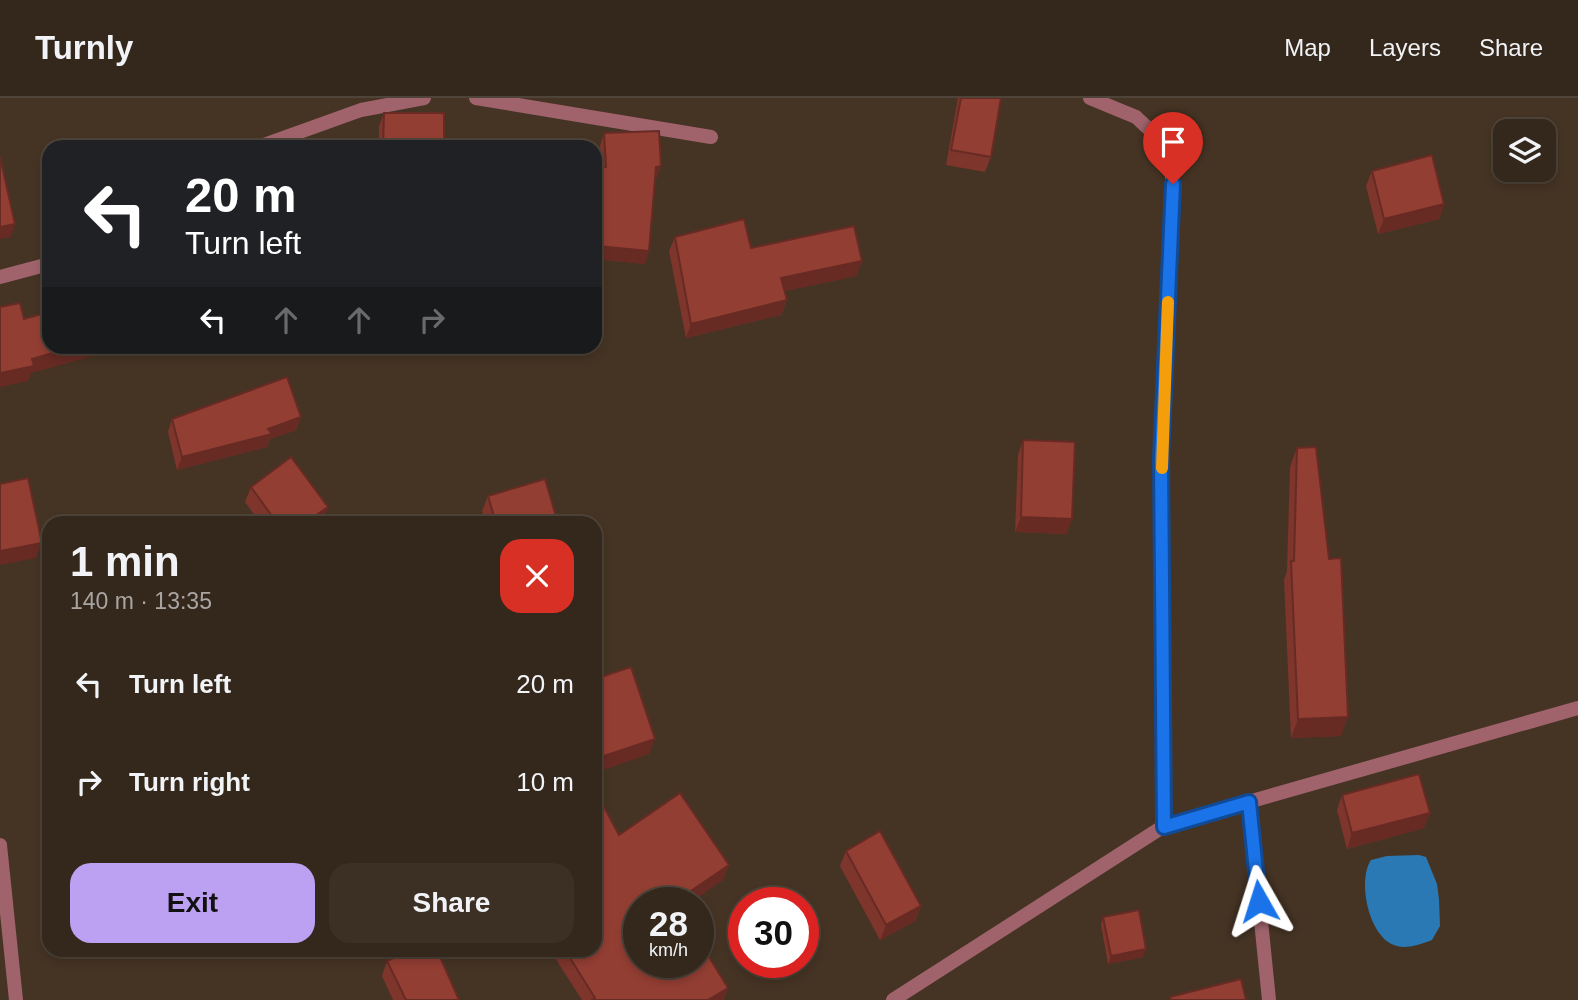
<!DOCTYPE html>
<meta charset="utf-8">
<style>
:root{--surface:#34271b;--page:#3c2f24;--text:#f1f3f6;--muted:#a9a5a3;--line:#4e443a;--accent:#bca0f2}
body{margin:0;font-family:Arial,sans-serif;background:var(--page);color:var(--text);height:100vh;display:flex;flex-direction:column;font-size:26px;white-space:nowrap}
*{box-sizing:border-box;margin:0}
p{font-size:23px;color:var(--muted)}
.icon{flex:none;width:38px;height:38px;fill:none;stroke:currentColor;stroke-width:2;stroke-linecap:round;stroke-linejoin:round}
.map{position:relative;flex:1;overflow:hidden}
.details{position:absolute;left:42px;top:418px;width:560px;height:441px;display:flex;flex-direction:column;background:var(--surface);border-radius:21px;box-shadow:0 4px 10px #0003,0 0 0 2px var(--line)}
.details>*{flex:none}
.banner{position:absolute;left:42px;top:42px;width:560px;height:214px;border-radius:21px;box-shadow:0 4px 10px #0003,0 0 0 2px var(--line);background:#202124;color:#fff;overflow:hidden}
.tools{position:absolute;left:1493px;top:21px;display:grid;gap:14px}
.tools a{display:grid;place-items:center;width:63px;height:63px;border-radius:14px;background:var(--surface);box-shadow:0 4px 10px #0003,0 0 0 2px var(--line);font-size:35px}
.speed{position:absolute;left:623px;top:789px;display:flex;gap:14px;font-size:35px;font-weight:700;text-align:center}
.speed>*{display:grid;place-content:center;width:91px;height:91px;border-radius:50%;background:var(--surface);box-shadow:0 4px 10px #0003,0 0 0 2px var(--line);line-height:1}
.speed small{font-size:18px;font-weight:400}
.speed .limit{border:10px solid #d22;background:#fff;color:#111}
.pin{position:absolute;display:grid;place-items:center;width:60px;height:60px;color:#fff;margin:-72px -30px;border-radius:50% 50% 50% 0;rotate:-45deg;box-shadow:0 0 7px #0007}
.pin .icon{rotate:45deg}
.me{position:absolute;width:77px;margin:-38px;rotate:354deg;stroke-linejoin:round;filter:drop-shadow(0 0 5px #0008)}
.turn{display:flex;align-items:center;gap:24px;height:147px;padding:0 28px;font-size:32px}
.turn .icon{width:91px;height:91px;stroke-width:2.5}
.turn b{display:block;font-size:49px;line-height:60px}
.lanes{display:flex;align-items:center;height:66px;padding:0 28px;background:#0003;justify-content:center;gap:35px;direction:ltr}
.lanes .off{opacity:.35}
.round{display:grid;place-items:center;flex:none;width:74px;height:74px;border-radius:21px;background:var(--page)}
.summary{display:flex;align-items:center;justify-content:space-between;height:119px;padding:0 28px}
h1{font-size:42px;font-weight:700;line-height:52px}
.action{display:flex;gap:14px;margin-top:auto;padding:14px 28px}
.action a{flex:1;height:80px;border-radius:21px;background:var(--accent);color:#111;font-size:28px;font-weight:700;line-height:80px;text-align:center}
.action a+a{background:var(--page);color:var(--text)}
ul{padding:0;list-style:none}
li{display:flex;align-items:center;gap:21px;height:98px;padding:0 28px}
li div{flex:1}
li b{display:block;font-size:26px}
li em{font-style:normal}
header{display:flex;align-items:center;gap:42px;box-sizing:border-box;height:98px;padding:0 35px;background:var(--surface);border-bottom:2px solid var(--line)}
header strong{font-size:33px}
nav{display:flex;gap:38px;margin-inline-start:auto;font-size:24px}
.map>svg:first-child{display:block}
</style>
<header>
<strong>Turnly</strong>
<nav><a>Map</a><a>Layers</a><a>Share</a></nav>
</header>
<div class="map">
<svg width="1578" height="902" viewBox="0 0 1578 902">
<rect width="100%" height="100%" fill="#453424"/>
<path fill="#2a79b4" d="M1419,757L1426,759L1437,786L1439,801L1440,828L1432,842C1421,846 1406,852 1394,847C1369,838 1357,783 1371,762L1387,758Z"/>
<g fill="none" stroke-linecap="round" stroke-linejoin="round">
<g stroke="#a0636c" stroke-width="14">
<path d="M476,0L711,39"/>
<path d="M1090,0L1136,19L1168,49L1173,86L1162,360L1164,728"/>
<path d="M258,49L361,12L424,0"/>
<path d="M0,179L49,166"/>
<path d="M1249,704L1269,902"/>
<path d="M0,747L16,902"/>
<path d="M893,902L1164,728L1578,610"/>
</g>
</g>
<g fill="#7e352c">
<path d="M958,0H1001L991,59L985,74L946,67Z"/>
<path d="M384,15L444,49H379V28Z"/>
<path d="M604,35L661,68L656,81H655L645,166L595,161V70L601,69L600,48Z"/>
<path d="M1372,73L1444,106L1439,121L1378,136L1366,88Z"/>
<path d="M675,139L751,150L862,163L856,178L784,193L787,202L781,217L686,240L669,153Z"/>
<path d="M301,319L296,332L270,341L267,349L177,372L168,334L172,321Z"/>
<path d="M1023,342L1072,421L1066,436L1015,434L1018,357Z"/>
<path d="M1297,350L1341,638L1291,640L1284,482L1287,473L1290,369Z"/>
<path d="M251,389L328,409L322,425H260L245,404Z"/>
<path d="M488,398L558,425H486L482,413Z"/>
<path d="M1342,697L1424,730L1347,751L1337,712Z"/>
<path d="M619,737L723,782L639,805L724,902H582L550,852H595Z"/>
<path d="M846,753L921,808L915,823L880,842L840,768Z"/>
<path d="M1103,819L1143,859L1108,866L1101,827Z"/>
<path d="M387,863L459,902H393L382,878Z"/>
</g>
<g fill="#672b24">
<path d="M661,68L656,81L651,82L656,69Z"/>
<path d="M1444,106L1439,121L1378,136L1384,121Z"/>
<path d="M15,126L11,139L0,141V129Z"/>
<path d="M595,132H599L595,142Z"/>
<path d="M597,148L649,153L645,166L595,161V155Z"/>
<path d="M862,163L856,178L776,195L781,180Z"/>
<path d="M787,202L781,217L686,240L691,226Z"/>
<path d="M77,248H107L105,255L31,275L28,283L0,289V275L32,261Z"/>
<path d="M301,319L296,332L270,341L267,349L177,372L182,359Z"/>
<path d="M328,409L322,425H305Z"/>
<path d="M1021,419L1072,421L1066,436L1015,434Z"/>
<path d="M42,445L36,460L0,467V453Z"/>
<path d="M1348,619L1341,638L1291,640L1298,621Z"/>
<path d="M655,641L649,656L595,675V661Z"/>
<path d="M1430,715L1424,730L1347,751L1352,735Z"/>
<path d="M729,767L723,782L690,805H675L676,803Z"/>
<path d="M921,808L915,823L880,842L886,827Z"/>
<path d="M1146,851L1143,859L1108,866L1111,858Z"/>
<path d="M728,890L724,902H708Z"/>
</g>
<g fill="#933e33" stroke="#672b24" stroke-width="2">
<path d="M961,0H1001L991,59L951,52Z"/>
<path d="M384,15H444V49H383Z"/>
<path d="M659,33L661,68L656,69L649,153L597,148L599,132H595V70L606,69L604,35Z"/>
<path d="M1432,57L1444,106L1384,121L1372,73Z"/>
<path d="M0,59L15,126L0,129Z"/>
<path d="M744,121L751,150L854,128L862,163L781,180L787,202L691,226L675,139Z"/>
<path d="M20,205L24,221L49,214V248H77L32,261L34,268L0,275V209Z"/>
<path d="M287,279L301,319L268,331L272,336L182,359L172,321Z"/>
<path d="M1023,342L1075,344L1072,421L1021,419Z"/>
<path d="M1316,349L1329,461L1341,460L1348,619L1298,621L1291,463H1294L1297,350Z"/>
<path d="M291,359L328,409L305,425H277L251,389Z"/>
<path d="M28,380L42,445L0,453V386Z"/>
<path d="M545,381L558,425H496L488,398Z"/>
<path d="M631,569L655,641L595,661V581Z"/>
<path d="M1419,676L1430,715L1352,735L1342,697Z"/>
<path d="M595,692L619,737L680,695L729,767L676,803L677,805H639V864H698V841L728,890L708,902H592L595,900L565,852H595Z"/>
<path d="M880,733L921,808L886,827L846,753Z"/>
<path d="M1139,812L1146,851L1111,858L1103,819Z"/>
<path d="M410,852H437L459,902H406L387,863Z"/>
<path d="M1241,881L1246,902H1171L1170,899Z"/>
</g>
<g fill="none" stroke-linecap="round" stroke-linejoin="round">
<defs>
<path id="route" d="M1173,86L1161,360L1164,729L1249,704L1259,803"/>
</defs>
<use href="#route" stroke="#114b97" stroke-width="18"/>
<use href="#route" stroke="#1a73e8" stroke-width="12"/>
<path stroke="#f59e0b" stroke-width="12" d="M1162,370L1168,204"/>
</g>
</svg>
<div class="tools">
<a><svg class="icon" aria-label="layers" viewBox="0 0 24 24"><path d="M12 4l9 5-9 5-9-5zM3 14l9 5 9-5"/></svg></a>
</div>
<div class="speed"><div>28<small>km/h</small></div><div class="limit">30</div></div>
<div class="pin" style="left:1173px;top:86px;background:#d93025"><svg class="icon" aria-label="arrive" viewBox="0 0 24 24"><path d="M6 21V4h12l-3 4 3 4H6"/></svg></div>
<svg class="me" style="left:1259px;top:803px" viewBox="-20 -20 40 40"><path d="M0-17L14 15 0 8-14 15z" fill="#1a73e8" stroke="#fff" stroke-width="4"/></svg>
<div class="banner">
<div class="turn"><svg class="icon" aria-label="left" viewBox="0 0 24 24"><path d="M17 20v-9H6M10 6l-5 5 5 5"/></svg><div><b>20 m</b>Turn left</div></div>
<div class="lanes"><svg class="icon" aria-label="left" viewBox="0 0 24 24"><path d="M17 20v-9H6M10 6l-5 5 5 5"/></svg><svg class="icon off" aria-label="ahead" viewBox="0 0 24 24"><path d="M12 20V5M6 11l6-6 6 6"/></svg><svg class="icon off" aria-label="ahead" viewBox="0 0 24 24"><path d="M12 20V5M6 11l6-6 6 6"/></svg><svg class="icon off" aria-label="right" viewBox="0 0 24 24"><path d="M7 20v-9h11M14 6l5 5-5 5"/></svg></div>
</div>
<section class="details">
<div class="summary"><div><h1>1 min</h1><p>140 m · 13:35</p></div><a class="round" style="background:#d93025;color:#fff"><svg class="icon" aria-label="close" viewBox="0 0 24 24"><path d="M6 6l12 12M18 6L6 18"/></svg></a></div>
<ul>
<li><svg class="icon" aria-label="left" viewBox="0 0 24 24"><path d="M17 20v-9H6M10 6l-5 5 5 5"/></svg><div><b>Turn left</b></div><em>20 m</em></li>
<li><svg class="icon" aria-label="right" viewBox="0 0 24 24"><path d="M7 20v-9h11M14 6l5 5-5 5"/></svg><div><b>Turn right</b></div><em>10 m</em></li>
</ul>
<div class="action"><a>Exit</a><a>Share</a></div>
</section>
</div>
